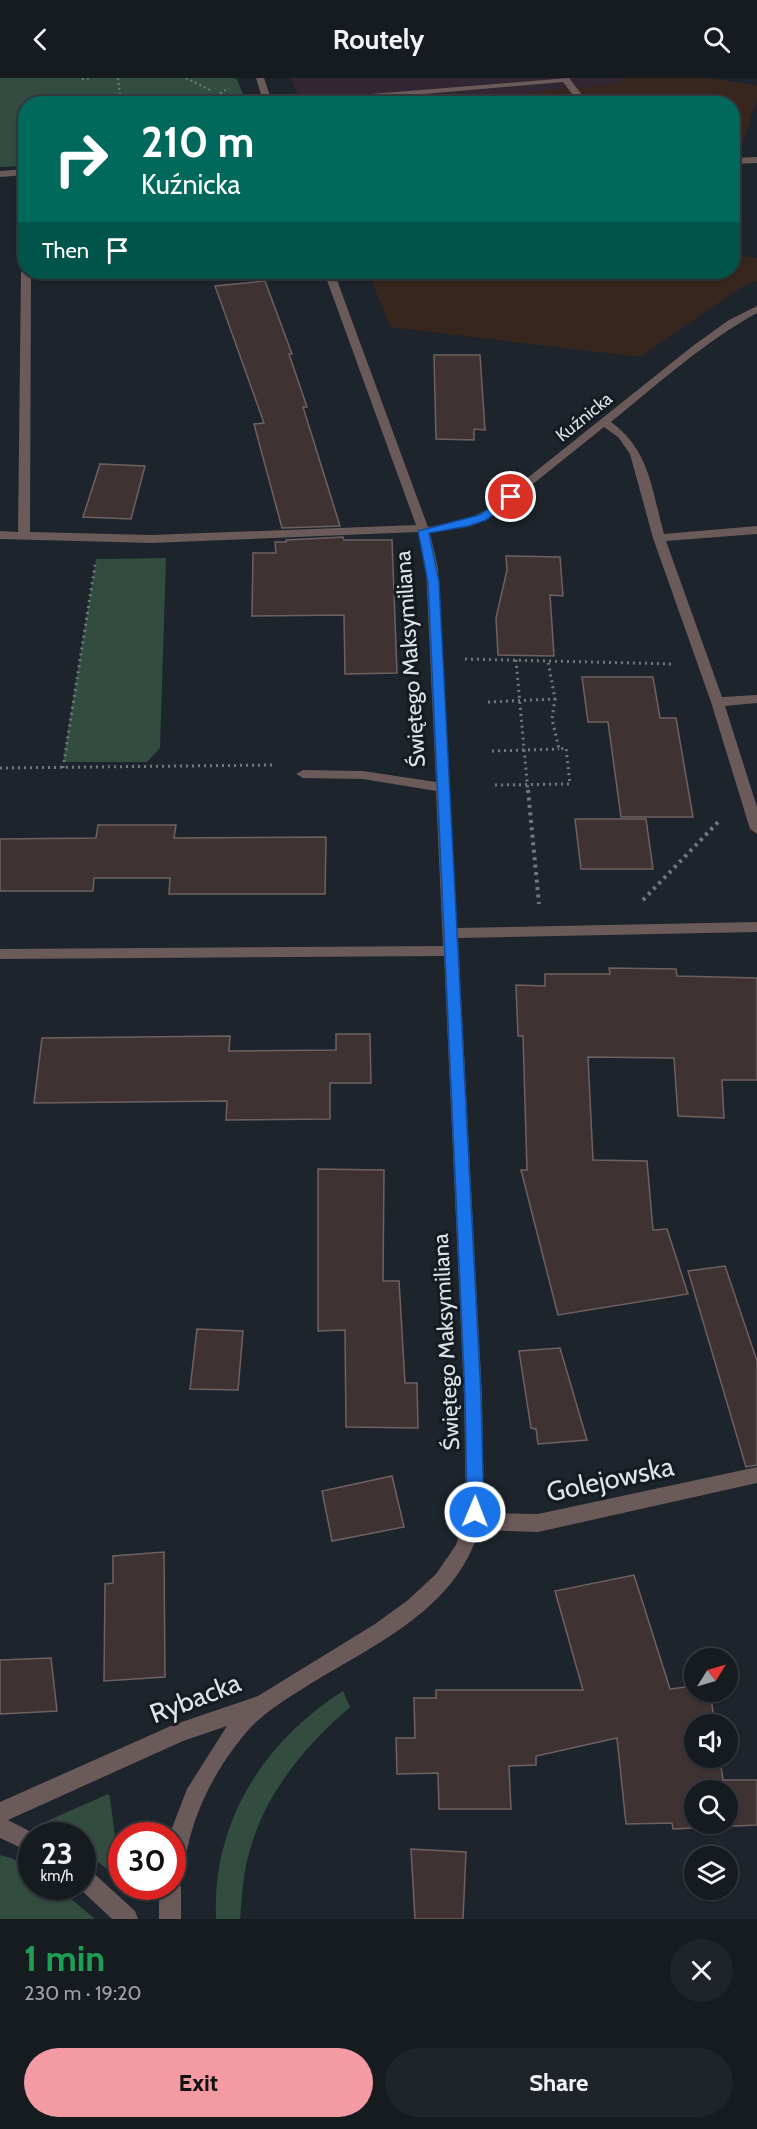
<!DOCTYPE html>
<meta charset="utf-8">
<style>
:root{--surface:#161b20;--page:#1f2429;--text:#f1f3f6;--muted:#9ea1a5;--line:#35393e;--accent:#f49aa3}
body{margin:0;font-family:Cabin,sans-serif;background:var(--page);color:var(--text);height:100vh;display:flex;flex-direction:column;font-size:22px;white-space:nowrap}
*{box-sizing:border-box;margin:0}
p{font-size:20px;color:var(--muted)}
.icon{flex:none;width:33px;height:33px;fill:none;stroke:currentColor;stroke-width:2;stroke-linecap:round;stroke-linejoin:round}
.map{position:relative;height:1841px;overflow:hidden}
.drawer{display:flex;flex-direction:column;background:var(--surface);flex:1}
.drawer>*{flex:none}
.banner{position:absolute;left:18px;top:18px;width:722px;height:183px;border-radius:24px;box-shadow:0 2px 4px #0004,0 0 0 2px var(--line);background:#00695c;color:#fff;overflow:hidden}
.needle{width:39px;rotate:53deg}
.fabs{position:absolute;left:684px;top:1570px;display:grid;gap:12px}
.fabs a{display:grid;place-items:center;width:54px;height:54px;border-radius:50%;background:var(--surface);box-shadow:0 2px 4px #0004,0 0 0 2px var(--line);font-size:30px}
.speed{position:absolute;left:18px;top:1744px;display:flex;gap:12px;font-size:30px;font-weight:700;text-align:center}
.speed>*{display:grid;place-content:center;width:78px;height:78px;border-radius:50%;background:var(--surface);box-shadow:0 2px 4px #0004,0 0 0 2px var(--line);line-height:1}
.speed small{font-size:15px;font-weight:400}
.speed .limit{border:9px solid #d22;background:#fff;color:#111}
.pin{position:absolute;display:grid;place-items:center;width:51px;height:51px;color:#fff;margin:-26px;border:3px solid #fff;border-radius:50%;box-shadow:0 2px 6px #0007}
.me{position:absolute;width:66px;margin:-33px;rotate:1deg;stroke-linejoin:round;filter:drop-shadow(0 0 4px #0008)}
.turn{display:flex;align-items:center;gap:21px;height:126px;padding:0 24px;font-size:27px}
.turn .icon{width:78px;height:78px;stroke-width:2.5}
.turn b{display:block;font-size:42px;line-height:51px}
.then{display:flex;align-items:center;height:57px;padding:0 24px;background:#0003;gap:12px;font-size:22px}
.round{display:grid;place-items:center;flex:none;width:63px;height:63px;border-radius:32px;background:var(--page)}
.head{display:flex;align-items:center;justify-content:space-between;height:102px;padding:0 24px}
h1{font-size:36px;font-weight:700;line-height:45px;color:#1e9e55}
.cta{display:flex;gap:12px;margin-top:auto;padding:12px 24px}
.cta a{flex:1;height:69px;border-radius:36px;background:var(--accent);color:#111;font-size:24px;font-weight:700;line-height:69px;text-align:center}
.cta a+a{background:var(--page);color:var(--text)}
header{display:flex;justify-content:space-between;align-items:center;height:78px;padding:0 24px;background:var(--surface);font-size:27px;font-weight:700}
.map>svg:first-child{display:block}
</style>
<header><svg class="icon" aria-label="back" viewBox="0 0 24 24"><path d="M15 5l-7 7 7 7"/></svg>Routely<svg class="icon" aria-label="search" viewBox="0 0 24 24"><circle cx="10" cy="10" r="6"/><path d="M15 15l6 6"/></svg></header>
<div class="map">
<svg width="757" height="1841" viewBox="0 0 757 1841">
<rect width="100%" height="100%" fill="#1d242b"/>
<path fill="#322633" d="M290,0H621L620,6L406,26L302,25Z"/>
<g fill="#37261e">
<path d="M621,0H707L757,7V21L739,76L732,78V26H406L620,6Z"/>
<path d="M732,177L757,180V203L740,210L640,279L390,249L368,194H732Z"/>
</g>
<g fill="#324d3f">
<path d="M0,0H234L237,1L246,25L26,26L25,88L0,89Z"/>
<path d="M166,480L160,670L147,684H63L96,481Z"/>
<path d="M343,1613L350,1629C305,1668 266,1714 250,1772C243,1794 242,1818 240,1841H216C212,1744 263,1664 343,1613Z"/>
<path d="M108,1716L110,1719L120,1801L83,1772L82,1758H62L45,1747L47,1743Z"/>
<path d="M0,1777L11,1780L31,1789L32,1809H57L95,1841H0Z"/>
</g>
<g fill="#3e3232" stroke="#6f6161" stroke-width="1.5" fill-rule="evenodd">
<path d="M265,203L292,276H289L307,329H303L340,448L282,450L254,346L264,345L215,208Z"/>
<path d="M434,277H480L485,352L474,351V362L436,361Z"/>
<path d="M100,386L145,388L131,441L83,439Z"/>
<path d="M343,459L344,462H392L397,595L345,596L344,537L252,538L253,475H276L275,464H286V462Z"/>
<path d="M506,478L560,479L563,518L550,517L554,578L498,577L496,540L507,492Z"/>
<path d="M582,599H653L660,640H676L693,739H621L608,644H588Z"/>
<path d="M575,741H646L653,791H581Z"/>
<path d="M98,747H176L174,760L326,759L325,816H169L170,800H94L93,813H0V761L96,760Z"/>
<path d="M609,890L676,891L677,898L757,900V1002H722L724,1040L678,1038L674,980L588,979L593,1082L647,1083L653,1152L667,1151L688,1216L558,1237L521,1092H527L523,958H518L516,907L545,908V896H610Z"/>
<path d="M336,956H370L371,1005H330V1041L226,1042L227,1023L34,1025L42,960L230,958L229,973L336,972Z"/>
<path d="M318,1091L384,1092L383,1203H399L405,1305H417L418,1350L346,1349L345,1252L318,1253Z"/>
<path d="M725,1188L757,1283V1387L746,1389L688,1193Z"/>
<path d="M197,1251L243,1253L238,1312L190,1311Z"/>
<path d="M560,1270L587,1362L538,1366L536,1351L531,1350L519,1273Z"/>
<path d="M392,1398L404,1449L332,1463L322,1413Z"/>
<path d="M164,1474L165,1599L104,1603L105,1506L113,1505V1478Z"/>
<path d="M634,1497L670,1611L694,1608V1614H710L715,1647H694V1680H720L723,1702H757V1747L673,1751L672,1745L626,1746L617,1660L536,1678V1687L509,1688L511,1731H439L438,1695L397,1696L396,1660H415L414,1620H436V1612H583L555,1513ZM694,1713H728V1746H694Z"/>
<path d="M51,1580L57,1633L0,1636V1582Z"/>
<path d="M411,1771L466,1774L463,1841H415Z"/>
</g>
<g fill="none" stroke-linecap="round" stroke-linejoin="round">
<g stroke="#72787d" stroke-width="2" stroke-dasharray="2 3" stroke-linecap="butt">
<path d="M118,0L121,26"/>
<path d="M186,0L210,12"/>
<path d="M82,1L92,0"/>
<path d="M203,26L229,10"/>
</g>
<g stroke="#72787d" stroke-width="3" stroke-dasharray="2 4" stroke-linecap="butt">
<path d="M465,581L674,586"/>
<path d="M516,582L528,714"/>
<path d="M488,624L555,621L548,583"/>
<path d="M492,673L559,671"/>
<path d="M0,690L274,687"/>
<path d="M63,690L95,487"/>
<path d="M495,707L570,706L566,670L559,671L552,641L555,621"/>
</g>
<g stroke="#72787d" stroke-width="4" stroke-dasharray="3 4.5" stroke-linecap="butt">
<path d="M528,712L539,826"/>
<path d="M643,822L721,741"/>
</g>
<g fill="#6a5a59" fill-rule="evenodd">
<path d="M256,0H264L272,24L569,0L589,26H580L563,4L309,26H264Z"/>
<path d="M757,79V85L732,86V80Z"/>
<path d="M26,91V97L0,99V93Z"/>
<path d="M26,191V194H31L30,454L152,457L416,447L324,194H334L428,449L466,442L490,430L694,267L729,242L757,228V235C704,264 658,306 611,344C650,372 652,413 664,456L757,448V456L666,463L722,619L757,617V625L725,628L757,729V756L750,751L711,624L653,460L630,376L618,359L604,349L498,434L473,447L430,455L438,490L457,850L757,844V854L458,860L482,1318L484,1435L538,1436L757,1389V1405L538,1454L479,1452C455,1534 370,1568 304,1610C286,1621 267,1633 252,1648C228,1674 205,1711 194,1746C188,1763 186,1782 179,1798L175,1800L181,1809V1841H159V1809H172V1758H169L187,1711L227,1648L183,1663L8,1742L39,1758H32V1775L0,1760V1724L173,1647L258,1618L375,1546L408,1522L436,1496L456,1467L466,1434L464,1318L444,878L0,881V871L443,868L436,713L363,701L303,700L296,696L303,692L363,693L436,704L426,490L418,454L152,465L0,461V453L18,454L21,194Z"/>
<path d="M82,1788L89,1791L135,1833L138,1841H112L78,1809H82Z"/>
</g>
</g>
<path fill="#1a73e8" stroke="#114b97" stroke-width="1.5" d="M511,416L516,419L514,421L486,442L469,448L429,455L439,504L481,1318L484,1434L481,1439L475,1442L469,1439L467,1434L465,1318L428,504L418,453L479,437Z"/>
<g text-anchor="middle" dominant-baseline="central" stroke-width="6" stroke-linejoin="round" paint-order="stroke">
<g font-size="18" fill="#dfe4e8" stroke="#141b21">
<text transform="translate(584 339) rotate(-39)">Kuźnicka</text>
</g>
<g font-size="22" fill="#dfe4e8" stroke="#141b21">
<text transform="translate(410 581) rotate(-94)">Świętego Maksymiliana</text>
<text transform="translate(446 1264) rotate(-93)">Świętego Maksymiliana</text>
</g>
<g font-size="27" fill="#dfe4e8" stroke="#141b21">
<text transform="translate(610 1401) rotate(-12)">Golejowska</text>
<text transform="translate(195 1620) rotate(-21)">Rybacka</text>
</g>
</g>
</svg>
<div class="fabs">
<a><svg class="needle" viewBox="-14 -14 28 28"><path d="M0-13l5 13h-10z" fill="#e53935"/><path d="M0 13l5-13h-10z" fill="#9ea1a5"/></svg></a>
<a><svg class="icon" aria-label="sound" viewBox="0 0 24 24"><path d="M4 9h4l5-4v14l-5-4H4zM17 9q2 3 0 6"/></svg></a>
<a><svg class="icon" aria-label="search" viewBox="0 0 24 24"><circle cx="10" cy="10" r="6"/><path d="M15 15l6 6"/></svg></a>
<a><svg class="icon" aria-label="layers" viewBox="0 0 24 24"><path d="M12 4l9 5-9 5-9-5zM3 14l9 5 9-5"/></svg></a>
</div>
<div class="speed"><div>23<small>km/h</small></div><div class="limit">30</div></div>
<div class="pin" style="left:511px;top:419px;background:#d93025"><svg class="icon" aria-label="arrive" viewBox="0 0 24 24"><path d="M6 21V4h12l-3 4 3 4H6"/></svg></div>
<svg class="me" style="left:475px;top:1434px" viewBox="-20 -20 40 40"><circle r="17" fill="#1a73e8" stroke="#fff" stroke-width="3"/><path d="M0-11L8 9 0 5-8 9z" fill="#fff"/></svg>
<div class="banner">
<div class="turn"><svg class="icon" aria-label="right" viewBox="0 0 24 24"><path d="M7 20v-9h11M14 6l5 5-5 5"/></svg><div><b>210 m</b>Kuźnicka</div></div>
<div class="then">Then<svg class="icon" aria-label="arrive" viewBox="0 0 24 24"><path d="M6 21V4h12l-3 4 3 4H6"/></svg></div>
</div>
</div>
<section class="drawer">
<div class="head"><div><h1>1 min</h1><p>230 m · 19:20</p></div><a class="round"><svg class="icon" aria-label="close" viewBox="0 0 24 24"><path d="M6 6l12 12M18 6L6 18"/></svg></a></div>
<div class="cta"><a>Exit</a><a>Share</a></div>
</section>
